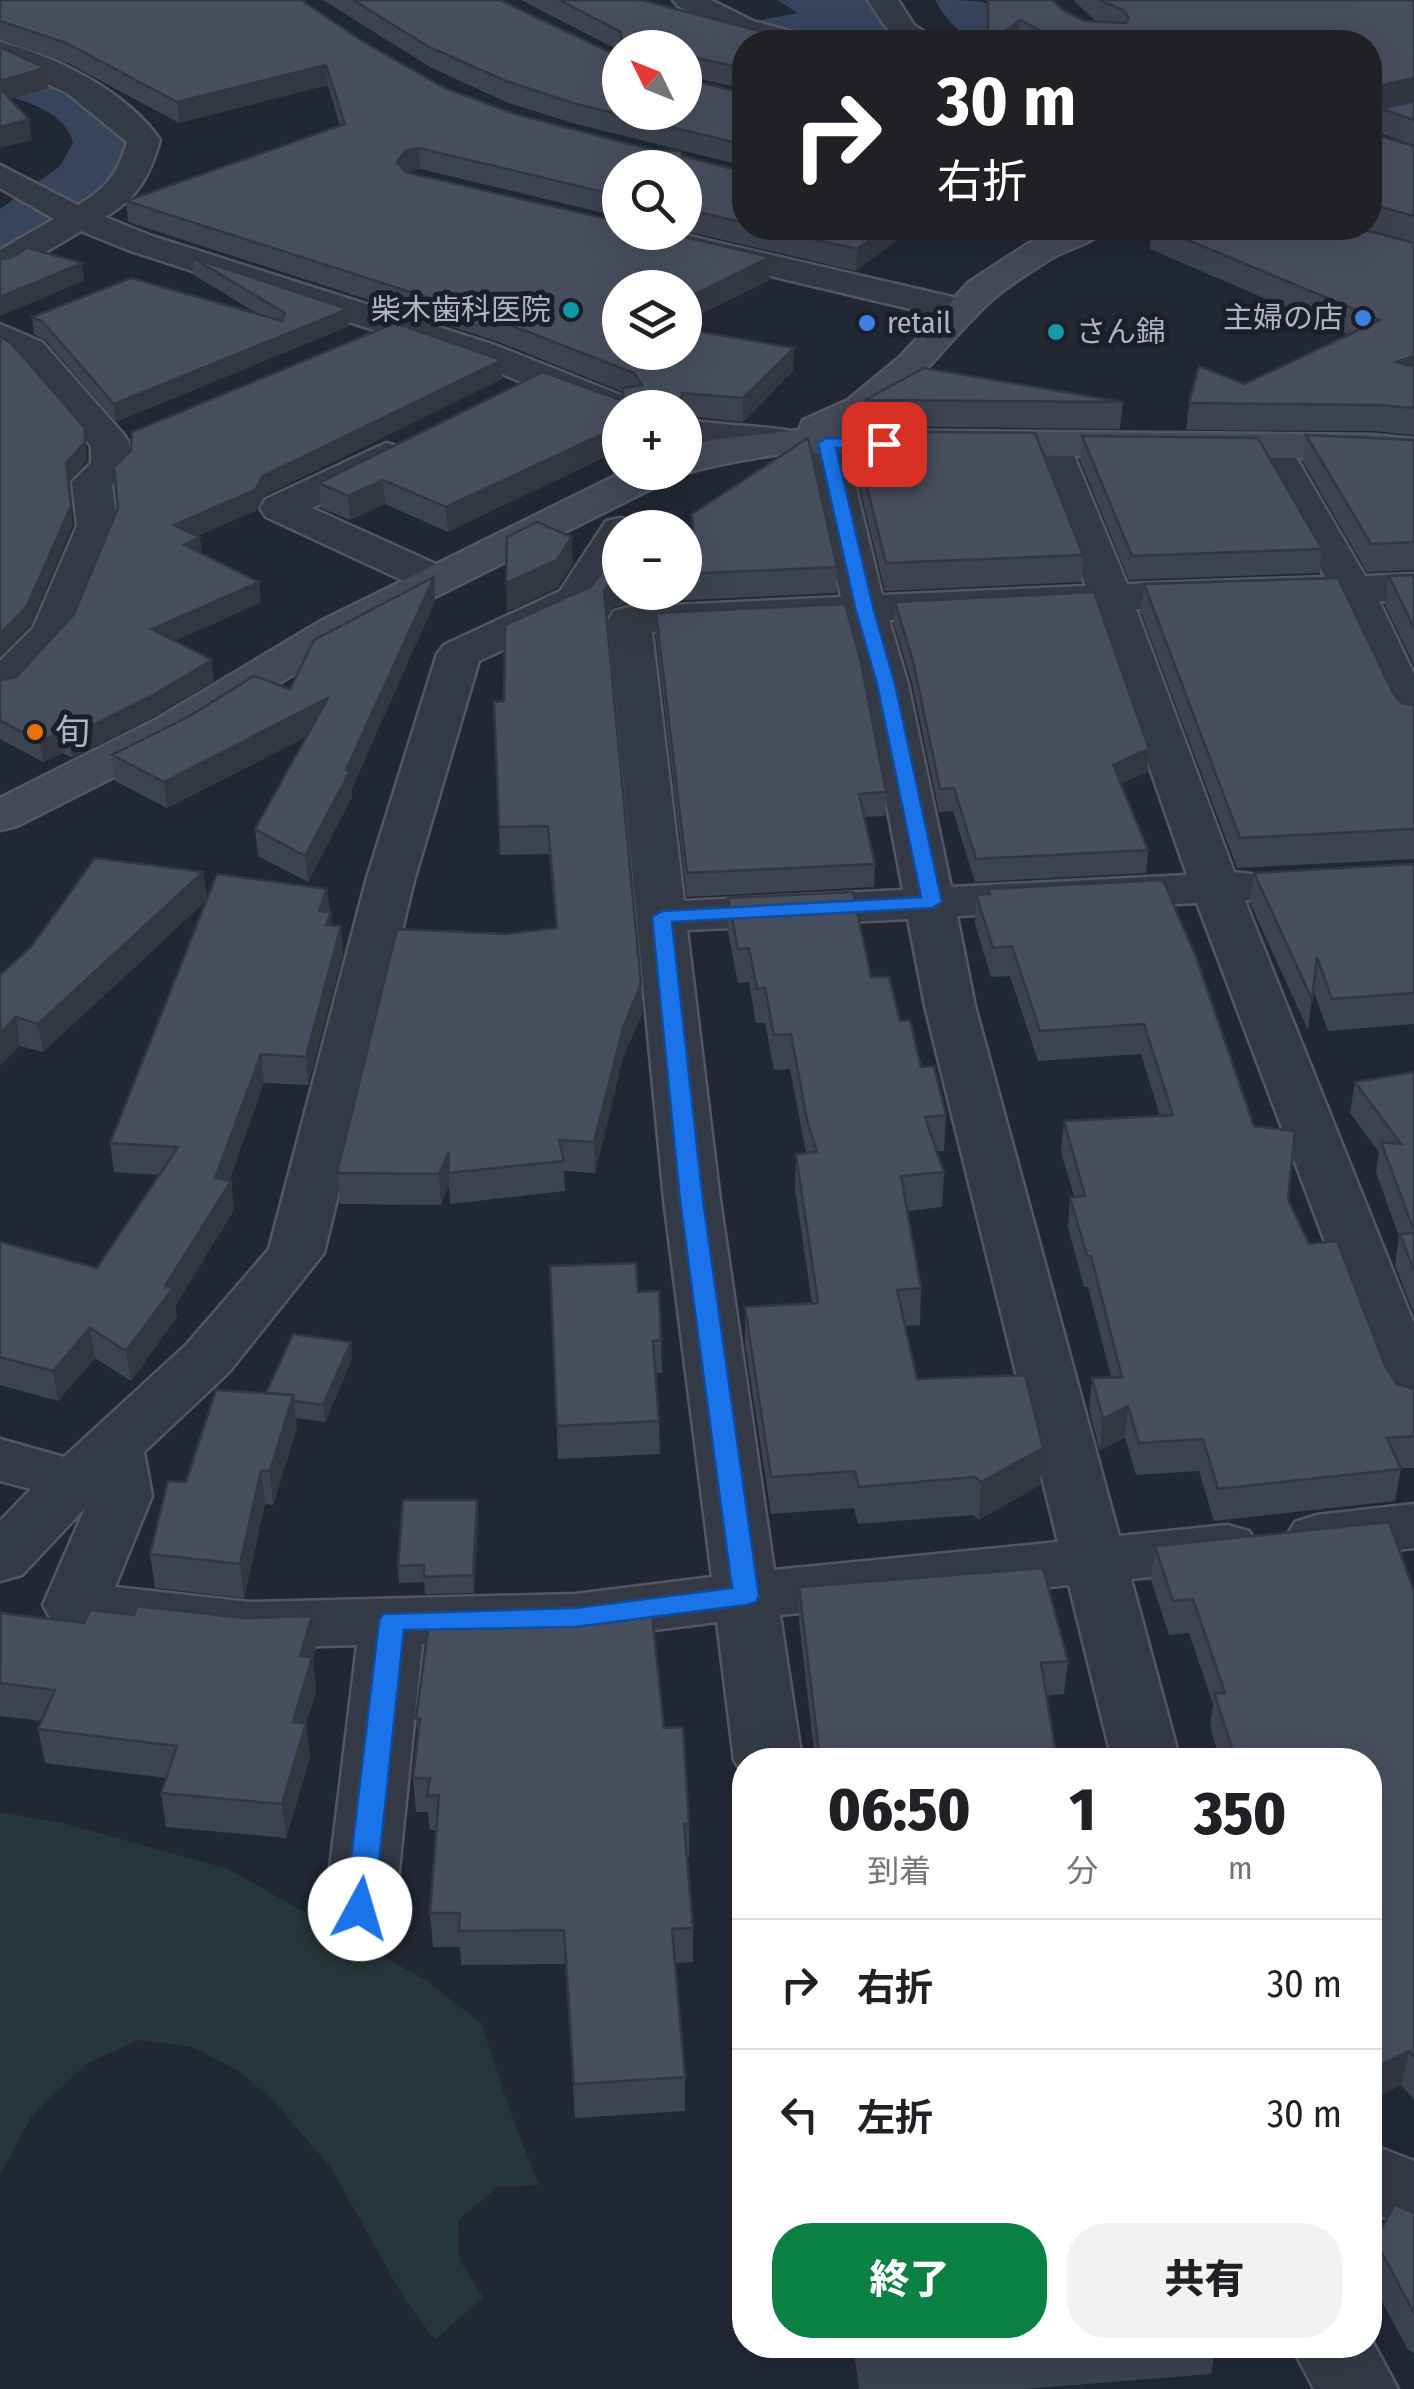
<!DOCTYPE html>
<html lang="ja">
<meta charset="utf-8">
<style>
:root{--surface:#fff;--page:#f2f2f2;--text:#202124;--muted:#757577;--line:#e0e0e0;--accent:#0b8043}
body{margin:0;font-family:"Fira Sans Condensed","Noto Sans JP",sans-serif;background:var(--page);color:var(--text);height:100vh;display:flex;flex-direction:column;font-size:38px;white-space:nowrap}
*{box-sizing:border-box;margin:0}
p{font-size:32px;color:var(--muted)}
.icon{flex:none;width:55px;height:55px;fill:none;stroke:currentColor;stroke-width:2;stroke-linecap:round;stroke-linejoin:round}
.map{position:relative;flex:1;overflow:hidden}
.side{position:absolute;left:732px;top:1748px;width:650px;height:610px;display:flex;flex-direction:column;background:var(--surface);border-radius:40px;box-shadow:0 10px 40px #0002}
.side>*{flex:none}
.top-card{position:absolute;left:732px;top:30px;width:650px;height:210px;border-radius:40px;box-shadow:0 10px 40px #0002;background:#202124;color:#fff;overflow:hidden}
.needle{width:65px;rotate:313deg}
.buttons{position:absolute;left:602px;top:30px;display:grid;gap:20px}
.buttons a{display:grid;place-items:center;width:100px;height:100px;border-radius:50%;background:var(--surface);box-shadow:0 10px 40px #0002;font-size:50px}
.pin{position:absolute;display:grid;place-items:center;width:85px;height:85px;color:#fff;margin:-42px;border-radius:20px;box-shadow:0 5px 15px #0006}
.me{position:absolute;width:110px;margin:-55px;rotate:6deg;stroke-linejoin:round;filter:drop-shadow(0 0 8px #0008)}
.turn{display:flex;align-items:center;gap:35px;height:210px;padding:0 40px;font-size:45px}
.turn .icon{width:130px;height:130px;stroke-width:2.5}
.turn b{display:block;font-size:70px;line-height:85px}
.eta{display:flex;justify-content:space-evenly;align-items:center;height:170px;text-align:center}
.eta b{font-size:60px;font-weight:800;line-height:70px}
.action{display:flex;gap:20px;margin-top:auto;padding:20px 40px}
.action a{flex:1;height:115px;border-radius:40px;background:var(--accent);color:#fff;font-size:40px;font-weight:800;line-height:115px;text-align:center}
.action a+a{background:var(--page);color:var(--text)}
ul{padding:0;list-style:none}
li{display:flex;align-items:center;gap:30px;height:130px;padding:0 40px;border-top:2px solid var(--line)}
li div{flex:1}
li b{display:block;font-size:38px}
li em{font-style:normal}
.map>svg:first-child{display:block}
</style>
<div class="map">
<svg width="1414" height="2389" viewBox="0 0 1414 2389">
<rect width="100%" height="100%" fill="#212834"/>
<path fill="#273739" d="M0,1812L59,1822L228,1869L427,1981L481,2023L510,2111L539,2185L498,2187L458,2220L460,2261L483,2297L435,2340L404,2298L331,2168L277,2105L241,2072L192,2047L138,2040L86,2064L31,2117L0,2175Z"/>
<path fill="#38445c" d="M777,0H870L889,35L904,42H835L760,24V20L798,13Z"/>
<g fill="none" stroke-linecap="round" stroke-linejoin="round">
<g fill="#38445c" fill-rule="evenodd">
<path d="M935,0C985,0 1010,0 1042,42C992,45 962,49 935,0Z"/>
<path d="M0,55C54,68 120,83 138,143C119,198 55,246 0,260V209L60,166L73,143C66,112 27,102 0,93Z"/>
</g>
<defs>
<g id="street">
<path d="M673,0H711L753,21L808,36L812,42C760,45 723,29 678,6Z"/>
<path d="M868,0H898L914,25L939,42C893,45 892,37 868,0Z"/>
<path d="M0,42C56,56 127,92 160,140C150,175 138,198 105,217L152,236L495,345L633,400L639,408H620V419L607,416L469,361L128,250L81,231L12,272L0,275V250L54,219L0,188V165L78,205C107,188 118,173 127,142L67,93L0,62Z"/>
<path d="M620,223V232H672L974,302L979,310L974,318L961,321L614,239L609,232Z"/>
<path d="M0,324L42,342L124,435L129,443L131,466L112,485L117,526L73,633L16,695L0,699V661L33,628L77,526L72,482L91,463V446L16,358L0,349Z"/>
<path d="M685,419C723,427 763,424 801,433L806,441L801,449C765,458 721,450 685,443Z"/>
<path d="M826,431L840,435L845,443L882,595L1086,586L1032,446L1037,438L1051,434L1065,438L1070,446L1127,584L1325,577L1252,447L1257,439L1271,435L1285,439L1290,447L1365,576L1414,574V600L1379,601L1414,674V733L1398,729L1392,720L1337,602L1136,609L1234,872L1265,876L1272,886L1265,896L1245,901L1414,1324V1418L1393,1412L1384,1398L1197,903L957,916L975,1006L1119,1536L1227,1525L1249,1531L1258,1547L1249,1563L1227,1569L1131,1579L1180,1760H1112L1069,1585L780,1615L802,1760H745V1778L734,1760L717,1622L575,1640L422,1644L395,1909L385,1929L360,1937L335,1929L325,1909L357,1645L250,1648L75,1628L52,1621L43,1605L85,1508L22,1575L0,1581V1521L31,1489L0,1481V1439L64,1457L187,1344L269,1249L366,881L437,654L444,645L560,591L606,521L620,518L634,521L639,528H620V563L591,609L479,661L414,881L324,1253L229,1372L144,1452L152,1496L115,1587L250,1602L575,1594L712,1577L664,1200L608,620L614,611L629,607L841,597L807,443L812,435ZM1095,610L1187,875L951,887L908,684L889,620ZM847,622L864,684L903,890L684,901L652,632ZM908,919L925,1006L1058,1542L774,1570L720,1200L687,930Z"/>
<path d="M386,443L400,447L405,455L400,463L312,508L449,570L455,579L449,588L434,591L419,588L266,517L260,508L266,499Z"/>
<path d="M1414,1504V1548L1317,1559L1295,1552L1286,1537L1295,1522L1317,1515Z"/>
<path d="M1370,2144L1414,2161V2229L1370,2212Z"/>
<path d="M1370,2337L1398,2389H1314L1291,2345H1370Z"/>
</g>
<g id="secondary">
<path d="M1414,103V121L1370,131V111Z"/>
<path d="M1061,228H1105C1094,244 1068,248 1052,258C1033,270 1011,283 994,298C940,346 915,398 844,430L1372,435L1414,439V463L1372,459L787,453C752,458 719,464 685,473L684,472L685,448L710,440L799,430L803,420L848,400L901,356L969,282L1029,243Z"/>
<path d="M623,472H674L669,480L351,639L189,739L17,826L0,830V798L157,719L321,621Z"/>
</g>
</defs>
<use href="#street" stroke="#525763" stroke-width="5"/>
<use href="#secondary" stroke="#525763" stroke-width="5"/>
<use href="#street" fill="#343a45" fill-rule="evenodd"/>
<use href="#secondary" fill="#434957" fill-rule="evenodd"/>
</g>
<g fill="#3d4350">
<path d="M0,0L362,41L445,88L515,114L653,150L745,172V228H914L856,271L685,231V168H620V217L420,169L406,172L770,257V280L685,322V288L620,352L793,371L743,422L685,416V408H620L448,532L385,504L350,520L321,508L319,483L618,399L623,396V392L496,341L128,222L126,201L340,126L328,85L179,123L68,63L0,40Z"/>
<path d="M323,0H500L620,112L745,93V166L576,124L506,102L430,67Z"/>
<path d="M521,0H641L745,42V89L685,76V48H620V51Z"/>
<path d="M988,0L1064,11L1085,21H1096L1073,0H1414V101L1370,110V42H987Z"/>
<path d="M1414,101V145L1379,133L1382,109Z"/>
<path d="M1370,133L1414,146V242L1363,228H1370Z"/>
<path d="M959,228H1043L1025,241Z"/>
<path d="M1152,228H1357L1414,243V435L1372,431L1186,430L1189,403L1244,384L1350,335L1150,249Z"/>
<path d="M193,258L349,326L116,422L45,340L34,334L32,317L258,314L194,275Z"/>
<path d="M502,379L264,496L257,510L197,536L202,554L261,602L175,641L214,681L155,716L72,758L63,753L43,762L0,739V680L16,677L74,614L118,508Z"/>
<path d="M865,400L1123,402L1120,429L864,426Z"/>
<path d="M853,431L1083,555L1081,582L885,591L852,457Z"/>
<path d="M1306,435L1414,440V570L1367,572L1303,462Z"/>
<path d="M1082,436L1322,549L1319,573L1129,580L1080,460Z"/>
<path d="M692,514L837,567L836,593L629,603L613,607L607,616L641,984L642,1014L623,1058L595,1173L564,1171L565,1191L450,1204L449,1185L441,1205L340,1204L337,1173L506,934L556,928L549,854L500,855L494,702L504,701L620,592H685V538L692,537Z"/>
<path d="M1414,575V665L1385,605L1389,576Z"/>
<path d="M1144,584L1393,693L1402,703L1414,705V859L1237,868L1141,613Z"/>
<path d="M435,601L352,788V797L308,882L258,856L255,829L308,736L167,808L115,781L112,755L290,689Z"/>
<path d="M895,602L1149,749L1147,772L1120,784L1148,850L1146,873L975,882L953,811L939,812L912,683L894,624Z"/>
<path d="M656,613L886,792L885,816L864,817L875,864L874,887L687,897L656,636Z"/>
<path d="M1414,864V1024L1328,1031L1313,989L1308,1030L1250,903L1254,873Z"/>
<path d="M203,872L207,900L43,1052L20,1046L0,975Z"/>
<path d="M1163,880L1254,1126L1309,1244L1397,1384L1414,1389V1468H1401L1395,1501L1214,1521L1199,1471L1136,1475L1125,1437L1100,1451L1089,1409L1092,1378L1111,1377L1088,1287H1084L1068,1227L1070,1197L1074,1196L1061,1152L1064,1121L1160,1116L1141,1054L1038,1061L1010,976L991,977L975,924L976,895L988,894V889Z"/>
<path d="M327,889L332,926H341L343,954L308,1085L264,1083L229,1181H231L234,1210L175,1306L177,1317L131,1381L95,1358L58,1401L0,1385V1242L97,1268L160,1175L114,1172L110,1143Z"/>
<path d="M728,898L871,977L900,1021L921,1067L946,1115L944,1151H937L944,1172L942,1207L908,1211L921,1288L920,1325L905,1326L917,1379L1040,1485L979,1520L973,1515L858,1524L854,1508L771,1514L745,1344V1307L812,1303L795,1189L796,1154L806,1153L790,1069L774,1070L765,1023H756L749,982L738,983L728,932Z"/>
<path d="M1414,1072V1314L1395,1265L1399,1237L1376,1172L1379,1152L1350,1113L1355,1082Z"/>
<path d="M550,1266L638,1292L661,1340L662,1373H656L659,1421L660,1454L558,1459Z"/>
<path d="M352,1359L325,1422L296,1418L297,1428L273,1505L265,1504L244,1598L155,1588L150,1554L186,1482L266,1393Z"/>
<path d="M477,1500L478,1517L474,1593L425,1594L424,1582L399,1583L398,1566Z"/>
<path d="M1155,1546L1414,1591V2100L1401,2085L1370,2101V1760H1220L1210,1727L1213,1704L1189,1633L1169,1635L1151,1580Z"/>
<path d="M799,1587L1068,1661L1064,1694L1046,1696L1057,1760H815L799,1621Z"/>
<path d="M0,1614L316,1650L313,1660L316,1691L306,1725L310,1757L286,1838L166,1827L161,1793L166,1778L45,1763L38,1729L42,1721L0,1716Z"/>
<path d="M416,1718L664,1728L689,1824V1858H687L693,1928V1962L675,1963L685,2077V2111L575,2118L565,1964L461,1965L460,1947H433L430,1913L437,1830H430L428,1812H416L413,1778L418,1739Z"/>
<path d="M1414,2213V2353L1408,2350L1370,2279V2263L1375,2240Z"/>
<path d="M853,2345H1216L1211,2374L1025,2389H859Z"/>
</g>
<g fill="#323741">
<path d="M1020,20L1018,42H991Z"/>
<path d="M326,65L328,85L179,123L177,102Z"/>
<path d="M45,68L48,88L0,102V81Z"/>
<path d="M1414,78V101L1370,110V88Z"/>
<path d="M29,119L32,140L0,148V127Z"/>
<path d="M419,148L420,169L406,172L398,183L397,162L405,151Z"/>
<path d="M885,228H914L856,271L857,249Z"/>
<path d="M1026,228H1043L1025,241Z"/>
<path d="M770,257V280L685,322V299Z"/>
<path d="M82,263L84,281L0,316V297Z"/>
<path d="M348,309L349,326L116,422L114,404Z"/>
<path d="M794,348L793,371L743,422V398Z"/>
<path d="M1414,356V380L1396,362Z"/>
<path d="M502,360V379L264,496L257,510L176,545L174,525L263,476Z"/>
<path d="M680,398V408H660Z"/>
<path d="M620,426V450L448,532L446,507Z"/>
<path d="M85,428L87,461L68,482L73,525L30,626L0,657V634L66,463Z"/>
<path d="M383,480L385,504L350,520L348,496Z"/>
<path d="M200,537L202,557L184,545Z"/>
<path d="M572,537L573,564L557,588L507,612L506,583Z"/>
<path d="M434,577L435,601L352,788V797L308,882L305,856L346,770Z"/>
<path d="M620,579V592H629V603L613,607L605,618L604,591L612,581Z"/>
<path d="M259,582L261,602L155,650L152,629Z"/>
<path d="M212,660L214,681L155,716L72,758L69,737Z"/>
<path d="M328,698L331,724L167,808L164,782Z"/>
<path d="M60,732L63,753L43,762L40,742Z"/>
<path d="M1149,749L1147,772L1111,788L1113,765Z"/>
<path d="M203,872L207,900L43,1052L38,1024Z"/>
<path d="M327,889L330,915L331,912L333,940L319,911Z"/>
<path d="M341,926L343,954L308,1085L306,1057Z"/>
<path d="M641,984L642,1014L623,1058L595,1173L594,1142L623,1028Z"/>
<path d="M16,1017L20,1046L0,1066V1033Z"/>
<path d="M261,1054L264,1083L225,1191L231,1181L234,1210L175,1306L177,1317L131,1381L126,1351L165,1286L215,1178Z"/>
<path d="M449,1152V1185L441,1205L439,1174Z"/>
<path d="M90,1328L95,1358L58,1401L53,1371Z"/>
<path d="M351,1342L352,1359L325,1422L323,1405Z"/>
<path d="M293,1395L297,1428L273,1505L270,1471Z"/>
<path d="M1128,1406L1125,1437L1100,1451L1103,1419Z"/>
<path d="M1043,1448L1040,1485L979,1520L981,1482Z"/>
<path d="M261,1471L265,1504L244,1598L240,1564Z"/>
<path d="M477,1500L478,1517L474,1593L473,1575Z"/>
<path d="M312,1616L316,1650L313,1660L316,1691L306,1725L310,1757L286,1838L282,1804L300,1656Z"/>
<path d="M1409,2051L1401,2085L1370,2101V2070Z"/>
</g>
<g fill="#474e5d" stroke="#323741" stroke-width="2.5">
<path d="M0,0H301L362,41L445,88L515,114L653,150L681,151L682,156L745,172V223L685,209V168H620V196L419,148L405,151L397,162L405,172L620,222V232H663L770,257L685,299V288H620V352H685V329L794,348L743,398L682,393V408L680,398L660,408H620V426L446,507L383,480L348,496L319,483L543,372L618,399L623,396V388L642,385L634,373L495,319L126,201L345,124L326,65L177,102L66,43L0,21Z"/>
<path d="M353,0H500L620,57V112H685V79L745,93V145L576,104L506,81L429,47Z"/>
<path d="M559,0H641L801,42H745V69L685,55V48H622L621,32Z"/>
<path d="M988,0H1052L1064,11L1085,21L1126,23L1129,18L1123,10L1100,0H1414V78L1370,88V42H1063L1020,20L991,42H988Z"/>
<path d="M0,47L45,68L0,81Z"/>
<path d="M0,89L29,119L0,127Z"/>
<path d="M1414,101V120L1382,109Z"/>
<path d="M1370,133L1414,146V216L1370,204Z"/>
<path d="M764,228H885L857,249Z"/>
<path d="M1159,228H1357L1414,243V356L1396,362L1414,367V408L1376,405L1189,403L1199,366L1244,384L1380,320Z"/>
<path d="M28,248L82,263L0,297V259L10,258Z"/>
<path d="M193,258L348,309L114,404L43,322L32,317L131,278L282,321L285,313Z"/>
<path d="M395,323L502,360L263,476L255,490L174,525L200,537L184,545L259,582L152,629L212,660L153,695L69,737L60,732L40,742L0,720V680L16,677L74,614L118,508L114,467L131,450L132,432Z"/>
<path d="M0,336L11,343L85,428V442L66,463L71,506L27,606L0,634Z"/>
<path d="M924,368L1123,402L865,400Z"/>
<path d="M853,431L1035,433L1083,555L886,563Z"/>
<path d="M1306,435L1414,440V542L1371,544Z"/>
<path d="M1082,436L1258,438L1322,549L1132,556Z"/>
<path d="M808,438L837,567L685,574V538L694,537L692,514Z"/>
<path d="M537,522L572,537L557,560L506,583L507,537Z"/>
<path d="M620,560V579L612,581L604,591L641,984L623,1028L594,1142L559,1140L564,1161L448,1173L449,1152L439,1174L337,1173L397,929L506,934L557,928L548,826L499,827L494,702L504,701L505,625L592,586L602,571Z"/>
<path d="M1414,575V628L1389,576Z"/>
<path d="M434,577L346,770L350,771L305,856L255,829L328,698L164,782L112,755L188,717L254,676L290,689L314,640Z"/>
<path d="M1338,578L1393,693L1402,703L1414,705V829L1240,838L1144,584Z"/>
<path d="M1094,592L1149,749L1113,765L1148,850L976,859L954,788L940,789L913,661L895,602Z"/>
<path d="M845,604L861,662L886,792L859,794L875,864L687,873L656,613Z"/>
<path d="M95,858L203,872L38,1024L16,1017L0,1033V975L31,947Z"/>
<path d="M1414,864V993L1332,999L1317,957L1312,999L1254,873Z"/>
<path d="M217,874L327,889L319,911L331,912L326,925L341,926L306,1057L261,1054L215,1178L231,1181L165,1286L173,1288L126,1351L90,1328L53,1371L0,1357V1242L97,1268L178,1147L110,1143Z"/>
<path d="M1163,880L1196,957L1254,1126L1295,1131L1288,1199L1309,1244L1337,1241L1386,1368L1397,1384L1414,1389V1436L1387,1438L1401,1469L1218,1489L1203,1439L1139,1443L1128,1406L1103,1419L1092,1378L1122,1377L1091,1256H1087L1070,1197L1085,1196L1064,1121L1173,1115L1144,1024L1040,1031L1012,946L993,948L976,895L990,894L988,889Z"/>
<path d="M853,892L871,977H889L900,1021L910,1020L921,1067L934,1066L946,1115L925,1117L944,1172L901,1176L921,1288L897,1290L917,1379L1025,1375L1043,1448L981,1482L975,1477L859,1487L855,1471L771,1477L745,1307L818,1303L796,1154L817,1152L807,1120L791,1034L774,1035L765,988L757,989L749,948L738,949L728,898Z"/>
<path d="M1414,1072V1231L1381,1142L1401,1144L1355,1082Z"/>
<path d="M1414,1233V1270L1400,1234Z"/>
<path d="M636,1263L638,1292L659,1291L661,1340L653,1341L659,1421L557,1426L550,1266Z"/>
<path d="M293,1334L351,1342L323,1405L294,1401L293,1395L266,1393Z"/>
<path d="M216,1390L293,1395L270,1471H261L240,1564L150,1554L168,1481L186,1482Z"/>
<path d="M403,1500H477L473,1575L424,1577V1565L398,1566Z"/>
<path d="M1389,1522L1414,1591V2057L1409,2051L1370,2070V1760H1236L1214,1693H1225L1193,1599L1173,1601L1155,1546Z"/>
<path d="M1043,1568L1068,1661L1041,1663L1057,1760H820L799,1587Z"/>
<path d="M651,1605L664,1728L683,1727L689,1824H684L693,1928L672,1929L685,2077L574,2084L564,1930L459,1931L460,1913H430L439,1795L427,1796L430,1778H413L420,1719L416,1718L430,1616L565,1619L564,1610Z"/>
<path d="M137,1606L245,1618L312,1616L300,1656L312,1657L293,1722L306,1723L282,1804L161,1793L177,1746L38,1729L55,1690L0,1683L1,1613L84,1623L90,1610L134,1615Z"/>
<path d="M1395,2204L1414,2213V2313L1375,2240Z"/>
<path d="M862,2345H983L864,2354Z"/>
</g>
<path fill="#1a73e8" stroke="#114b97" stroke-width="2.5" d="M826,438L884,439L893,444L884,449L836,448L874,611L895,684L942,902L932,908L672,922L703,1200L759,1596L756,1602L746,1605L575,1627L404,1630L374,1909L370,1917L360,1921L349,1917L345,1909L379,1621L383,1614L575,1608L732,1588L680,1200L652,917L662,911L921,897L877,684L856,611L818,443Z"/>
<g fill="#0f9aa8" stroke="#1a1f29" stroke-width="4">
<circle cx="571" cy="310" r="10"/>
<circle cx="1056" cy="332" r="10"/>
</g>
<g fill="#3f7fe0" stroke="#1a1f29" stroke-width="4">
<circle cx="1363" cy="318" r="10"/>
<circle cx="867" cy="323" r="10"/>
</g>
<circle fill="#e8710a" stroke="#1a1f29" stroke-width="4" cx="35" cy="732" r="10"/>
<g text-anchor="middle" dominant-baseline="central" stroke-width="10" stroke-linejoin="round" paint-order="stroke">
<g font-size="30" fill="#aeb4c2" stroke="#1a1f29" text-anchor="end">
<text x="551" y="310">柴木歯科医院</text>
<text x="1343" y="318">主婦の店</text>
<text x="887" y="323" text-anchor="start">retail</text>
<text x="1076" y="332" text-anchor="start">さん錦</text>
</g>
<g font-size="35" fill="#aeb4c2" stroke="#1a1f29" text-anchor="start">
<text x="55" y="732">旬</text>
</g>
</g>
</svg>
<div class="buttons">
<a><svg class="needle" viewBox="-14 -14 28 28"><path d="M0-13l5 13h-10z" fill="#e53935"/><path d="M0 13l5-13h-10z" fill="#757577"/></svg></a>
<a><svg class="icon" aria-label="search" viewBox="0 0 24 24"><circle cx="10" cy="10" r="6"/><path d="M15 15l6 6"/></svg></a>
<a><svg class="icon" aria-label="layers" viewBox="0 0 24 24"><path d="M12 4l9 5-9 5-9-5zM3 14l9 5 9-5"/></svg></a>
<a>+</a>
<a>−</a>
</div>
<div class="pin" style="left:884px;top:444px;background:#d93025"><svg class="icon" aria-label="arrive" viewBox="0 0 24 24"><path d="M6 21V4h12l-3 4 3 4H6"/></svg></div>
<svg class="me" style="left:360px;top:1909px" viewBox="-20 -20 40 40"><circle r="19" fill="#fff"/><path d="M0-13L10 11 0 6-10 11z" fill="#1a73e8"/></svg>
<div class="top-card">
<div class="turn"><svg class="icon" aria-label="right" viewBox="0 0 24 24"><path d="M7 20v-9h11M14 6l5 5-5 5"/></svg><div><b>30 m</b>右折</div></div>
</div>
<section class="side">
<div class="eta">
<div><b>06:50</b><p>到着</p></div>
<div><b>1</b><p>分</p></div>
<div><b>350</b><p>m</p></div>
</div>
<ul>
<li><svg class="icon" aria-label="right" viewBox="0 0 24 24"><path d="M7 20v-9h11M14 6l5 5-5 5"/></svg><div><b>右折</b></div><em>30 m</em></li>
<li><svg class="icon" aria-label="left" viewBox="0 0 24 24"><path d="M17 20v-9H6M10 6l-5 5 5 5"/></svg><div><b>左折</b></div><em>30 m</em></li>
</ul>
<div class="action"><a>終了</a><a>共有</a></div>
</section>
</div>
